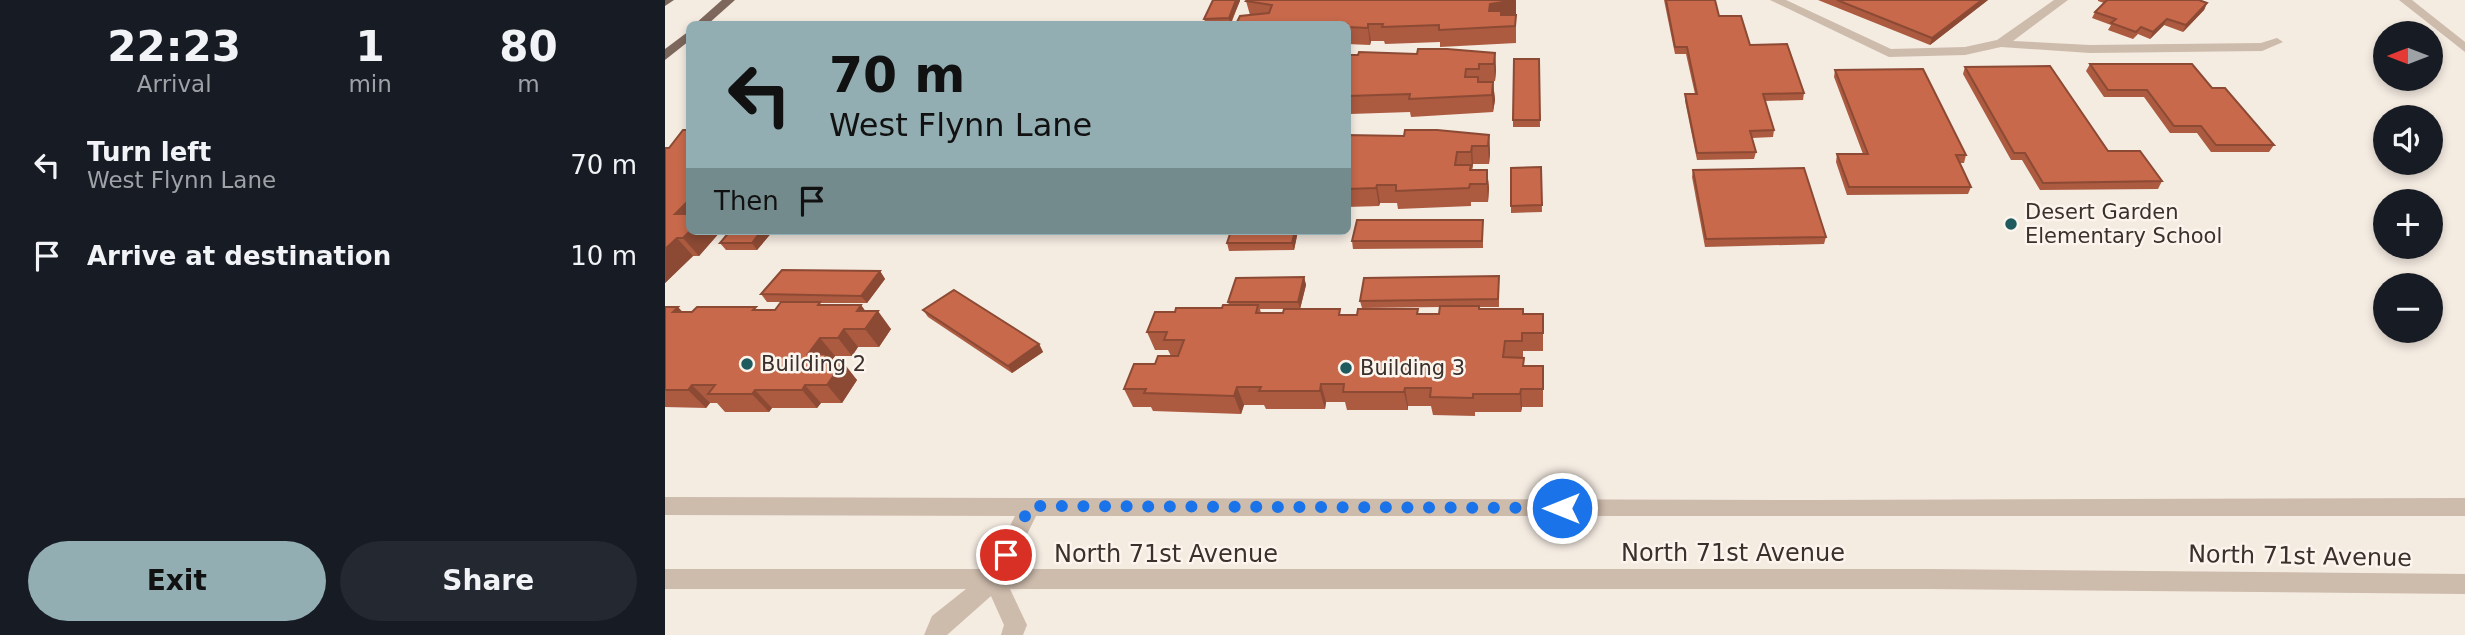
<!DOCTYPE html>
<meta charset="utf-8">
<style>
:root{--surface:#171b24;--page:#242831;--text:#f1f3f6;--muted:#9ea1a6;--accent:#92aeb2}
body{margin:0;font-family:"DejaVu Sans",sans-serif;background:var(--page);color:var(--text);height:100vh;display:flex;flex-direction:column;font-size:26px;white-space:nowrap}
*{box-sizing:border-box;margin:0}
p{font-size:23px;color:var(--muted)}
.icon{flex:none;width:38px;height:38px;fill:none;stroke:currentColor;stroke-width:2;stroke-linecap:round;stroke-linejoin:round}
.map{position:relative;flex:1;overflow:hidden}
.sheet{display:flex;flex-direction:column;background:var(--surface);width:665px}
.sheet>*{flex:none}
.top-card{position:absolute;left:21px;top:21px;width:665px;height:214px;border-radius:10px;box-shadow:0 4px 10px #0003;background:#92aeb2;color:#111;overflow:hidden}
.needle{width:46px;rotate:270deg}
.buttons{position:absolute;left:1708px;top:21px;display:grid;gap:14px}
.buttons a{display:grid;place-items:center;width:70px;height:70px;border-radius:50%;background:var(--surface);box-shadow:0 4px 10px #0003;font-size:35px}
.pin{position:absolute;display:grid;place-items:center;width:60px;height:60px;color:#fff;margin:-30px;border:4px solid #fff;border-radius:50%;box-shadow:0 2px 7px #0007}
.me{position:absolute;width:77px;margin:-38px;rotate:270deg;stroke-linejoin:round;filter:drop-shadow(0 0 5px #0008)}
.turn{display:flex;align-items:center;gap:24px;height:147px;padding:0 28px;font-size:32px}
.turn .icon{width:91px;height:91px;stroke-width:2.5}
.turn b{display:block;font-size:49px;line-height:60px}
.then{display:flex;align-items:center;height:66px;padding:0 28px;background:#0003;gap:14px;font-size:26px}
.eta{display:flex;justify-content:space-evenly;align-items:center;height:119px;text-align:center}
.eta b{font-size:42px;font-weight:700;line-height:49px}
.primary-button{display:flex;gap:14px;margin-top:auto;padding:14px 28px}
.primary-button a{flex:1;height:80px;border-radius:42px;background:var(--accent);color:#111;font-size:28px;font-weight:700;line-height:80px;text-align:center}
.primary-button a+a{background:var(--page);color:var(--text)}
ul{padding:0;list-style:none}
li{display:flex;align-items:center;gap:21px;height:91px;padding:0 28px}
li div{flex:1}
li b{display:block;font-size:26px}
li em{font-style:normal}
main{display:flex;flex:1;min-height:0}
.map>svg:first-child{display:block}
</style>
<main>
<section class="sheet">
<div class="eta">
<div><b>22:23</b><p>Arrival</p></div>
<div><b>1</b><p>min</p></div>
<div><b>80</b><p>m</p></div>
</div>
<ul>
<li><svg class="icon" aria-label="left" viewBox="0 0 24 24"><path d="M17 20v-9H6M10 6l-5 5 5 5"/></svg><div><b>Turn left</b><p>West Flynn Lane</p></div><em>70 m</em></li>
<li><svg class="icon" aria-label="arrive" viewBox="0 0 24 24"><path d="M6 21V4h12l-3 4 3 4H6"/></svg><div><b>Arrive at destination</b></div><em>10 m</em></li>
</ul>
<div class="primary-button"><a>Exit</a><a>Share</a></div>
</section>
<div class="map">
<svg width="1800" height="635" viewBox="0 0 1800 635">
<rect width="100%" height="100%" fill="#f4ebe1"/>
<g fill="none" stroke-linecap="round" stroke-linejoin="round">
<g fill="#cdbbac" fill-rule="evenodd">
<path d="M1105,0H1121L1226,49L1300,47L1332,40L1389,0H1403L1348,41L1425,45L1596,43L1612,38L1618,42L1597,51L1425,53L1336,47L1300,55L1224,57Z"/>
<path d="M1734,0H1747L1800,42V52Z"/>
<path d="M0,497L1149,500L1800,498V516H371L345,569H1266L1800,574V594L1266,589H345L362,625L358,635H336L339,625L326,596L282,635H259L267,616L301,589H0V569H323L350,516L0,515Z"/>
</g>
<g fill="#7d675c" fill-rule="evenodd">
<path d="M0,0H9L0,6Z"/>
<path d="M57,0H70L43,24H30Z"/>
<path d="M24,31V41L0,60V49Z"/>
</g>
</g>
<g fill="#ac5a40" fill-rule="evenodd">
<path d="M548,0H575L566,24H541L539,19Z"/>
<path d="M999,0H1050L1054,16L1139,93L1138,100L1100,101L1109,130L1108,137L1087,138L1091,152L1089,159L1032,160L1020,101V94H1030L1021,54H1010Z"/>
<path d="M1153,0H1323L1265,45Z"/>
<path d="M1433,0H1534L1542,3L1539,10L1518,32L1499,25L1485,39L1473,34L1468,39L1443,30L1446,25L1427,18L1430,12L1439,3L1433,1Z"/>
<path d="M581,1L851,8V43L775,47V42L720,44L719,41H706L705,45L682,44V24L585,15Z"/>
<path d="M830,53L831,70L830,81L815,82H828L830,100L828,112L746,117L745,112L685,114V110H682V55Z"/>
<path d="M874,59L875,127H848V120Z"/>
<path d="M1425,64L1547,88L1609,145L1604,152H1546L1532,133H1505L1479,97H1439L1421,71Z"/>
<path d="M1300,67L1443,151L1497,181L1493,189L1375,190L1357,160H1346L1298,74Z"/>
<path d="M1170,70L1301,155L1299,163H1294L1306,187L1303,194L1182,195L1171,162L1172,154H1198L1169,77Z"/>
<path d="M24,130V231L55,232L34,256H28L0,283V148H4Z"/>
<path d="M682,135L739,136L824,135L825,153L824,164H808L807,170H822L824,188L823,202H806V206L733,209L732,203H715L714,206L682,207Z"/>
<path d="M876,167L877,212L846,213V206Z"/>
<path d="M1028,170L1161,237L1159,244L1040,247L1027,177Z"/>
<path d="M818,220V248L688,249L687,241Z"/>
<path d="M108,231L92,250H61L55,243Z"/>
<path d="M633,231L629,250L564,251L562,243Z"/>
<path d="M215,271L220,279L202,303H155L157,305H196L200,311L226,329L214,347H193L187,356H170L167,360L192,380L177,403H156L152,408H107L104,412H60L52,403H45L41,408L0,407V307L18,312L110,310L145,302H102L96,294Z"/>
<path d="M639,277L641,285L635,309L677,315H692L753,309V314H774L775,307L697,308L695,301L834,284V307H814V309L859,314H878V351H858V358L859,366H878V407H857L856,412H810V416L768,415L766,406H743V410H682L680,402H661L660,409H601L599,405H579L576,414L488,411L486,407H468L459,389L490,364L506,356L503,350H490L482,332L510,312L557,308L564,305L563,302ZM595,309H619L618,313H596Z"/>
<path d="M258,310L374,344L378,352L347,373L263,317Z"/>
</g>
<g fill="#8c4a34">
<path d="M571,0H575V1L565,24L564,18Z"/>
<path d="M851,0V43V17L826,21L825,28L824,11L825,4Z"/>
<path d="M1317,0H1323L1265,45L1267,38Z"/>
<path d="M1542,3L1539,10L1518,32L1521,25Z"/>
<path d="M1502,19L1499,25L1485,39L1488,32Z"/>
<path d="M703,24L706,41L705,45L703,28Z"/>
<path d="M830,53L831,70L830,81L829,64Z"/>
<path d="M828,82L830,100L828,112L827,95Z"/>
<path d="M824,135L825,153L824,164L823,146Z"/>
<path d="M807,146L808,164L807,170L806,152Z"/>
<path d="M822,170L824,188L823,202L822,184Z"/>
<path d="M712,185L715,203L714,206L711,188Z"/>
<path d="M21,203L24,208V231L10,214Z"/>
<path d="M25,231H55V232L34,256L18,238Z"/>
<path d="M96,231H108L92,250L87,243Z"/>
<path d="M630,231H633L629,250L627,243Z"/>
<path d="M12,238L28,256L0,283V249Z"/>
<path d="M215,271L220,279L202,303L196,296Z"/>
<path d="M639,277L641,285L635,309L633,302Z"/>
<path d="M196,305L207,320L213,311L226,329L214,347L200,329L192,311Z"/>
<path d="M13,307L30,325L8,312Z"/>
<path d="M179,329L193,347L187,356L173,338Z"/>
<path d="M155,338L170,356L167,360L174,368L178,362L192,380L177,403L162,385L143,354Z"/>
<path d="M374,344L378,352L347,373L343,366Z"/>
<path d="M656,384L661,402L660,409L655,391Z"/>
<path d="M27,385L45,403L41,408L23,390Z"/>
<path d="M140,385L156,403L152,408L137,390Z"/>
<path d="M572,387L579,405L576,414L569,396Z"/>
<path d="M740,388L743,406V410L739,392Z"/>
<path d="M856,389L857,407L856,412L855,394Z"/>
<path d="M90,390L107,408L104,412L87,394Z"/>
</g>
<g fill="#c8694b" stroke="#8c4a34" stroke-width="2">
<path d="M548,0H571L564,18L539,19Z"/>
<path d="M582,0H850L825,4L824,11H836V15H851L850,26L774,30V25L717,27L718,24H703V28L682,27V24H571L575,16L604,13L607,5L581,1Z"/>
<path d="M1001,0H1050L1054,16H1076L1085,45L1122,44L1139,93L1098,94L1109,130L1085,131L1091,152L1032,153L1020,94H1032L1022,47H1010Z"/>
<path d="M1172,0H1317L1267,38Z"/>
<path d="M1442,0H1534L1542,3L1521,25L1502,19L1488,32L1476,27L1471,32L1446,23L1451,19L1430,12Z"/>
<path d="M753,49H782L830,53L829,64H814V69H801L800,77H813V82H828L827,95L744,99L745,94L682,96V55H693L694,52L752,54Z"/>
<path d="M849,59H874L875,120H848Z"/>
<path d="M1425,64H1527L1547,88H1560L1609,145H1551L1536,126H1509L1482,90H1443Z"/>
<path d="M1385,66L1443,151H1475L1497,181L1378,183L1360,153H1349L1300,67Z"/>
<path d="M1258,69L1301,155H1291L1306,187H1184L1172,154H1203L1170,70Z"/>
<path d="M18,130H24V203H21L10,214H24L25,231L18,238H12L0,249V148H4Z"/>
<path d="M740,130H772L824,135L823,146H807L806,152H792L790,165H806L805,170H822V184H805L804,188L731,191V185H712L711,188L682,189V135L739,136Z"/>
<path d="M876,167L877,205L846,206V168Z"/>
<path d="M1139,168L1161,237L1041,239L1028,170Z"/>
<path d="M692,220H818L817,241H687Z"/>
<path d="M65,231H96L87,243H55Z"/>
<path d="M566,231H630L627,243H562Z"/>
<path d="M117,270L215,271L196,296L96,294Z"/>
<path d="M834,276L833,299L695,301L699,278Z"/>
<path d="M639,277L633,302H563L571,278Z"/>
<path d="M289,290L374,344L343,366L258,310Z"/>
<path d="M116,302H155L153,305H196L192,311H213L200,329H179L173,338H155L143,354H162L156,362H178L162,385H140L137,390H90L87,394H43L50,385H27L23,390H0V307H13L8,312H27L32,307H91L88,310H110Z"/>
<path d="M558,305H593L591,313H618L619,309H675L674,315H692L693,309H753L752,314H774L775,306H814V309H858V314H878V333H857V341H840L838,357L859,358L858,366H878V389H856L855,394H808V398L765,397L766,388H740L739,392H678L679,384H656L655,391H594L596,387H572L569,396L479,393L481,389H459L469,364H490L493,356H513L519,340H499L502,332H482L490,312H510L511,308H557Z"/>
</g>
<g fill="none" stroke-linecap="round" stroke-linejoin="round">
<path stroke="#1a73e8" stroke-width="12" stroke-dasharray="0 21.6" d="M341,555L365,506L897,508"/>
</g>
<g fill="#1f5a5e" stroke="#fbf5ee" stroke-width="2.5">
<circle cx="1346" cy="224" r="7"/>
<circle cx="82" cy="364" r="7"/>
<circle cx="681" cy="368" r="7"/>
</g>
<g text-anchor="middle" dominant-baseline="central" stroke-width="5" stroke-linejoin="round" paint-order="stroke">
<g font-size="21" fill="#3b302b" stroke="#fbf5ee" text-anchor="start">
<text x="1360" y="212">Desert Garden<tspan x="1360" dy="24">Elementary School</tspan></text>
<text x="96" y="364">Building 2</text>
<text x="695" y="368">Building 3</text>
</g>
<g font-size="24" fill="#3b302b" stroke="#fbf5ee">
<text x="1068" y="553">North 71st Avenue</text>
<text x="501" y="554">North 71st Avenue</text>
<text transform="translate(1635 556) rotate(1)">North 71st Avenue</text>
</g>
</g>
</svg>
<div class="buttons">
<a><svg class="needle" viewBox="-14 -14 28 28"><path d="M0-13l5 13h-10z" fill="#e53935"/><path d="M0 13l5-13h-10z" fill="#9ea1a6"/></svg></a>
<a><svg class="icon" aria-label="sound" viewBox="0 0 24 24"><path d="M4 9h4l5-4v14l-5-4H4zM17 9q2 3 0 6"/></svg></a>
<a>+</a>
<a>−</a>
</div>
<div class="pin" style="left:341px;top:555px;background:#d93025"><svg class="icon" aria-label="arrive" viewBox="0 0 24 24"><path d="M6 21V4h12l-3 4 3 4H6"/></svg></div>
<svg class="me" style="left:897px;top:508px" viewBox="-20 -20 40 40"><circle r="17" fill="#1a73e8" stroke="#fff" stroke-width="3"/><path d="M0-11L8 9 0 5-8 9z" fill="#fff"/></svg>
<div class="top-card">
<div class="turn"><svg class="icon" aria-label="left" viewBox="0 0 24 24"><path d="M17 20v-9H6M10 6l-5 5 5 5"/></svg><div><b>70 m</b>West Flynn Lane</div></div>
<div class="then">Then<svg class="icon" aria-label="arrive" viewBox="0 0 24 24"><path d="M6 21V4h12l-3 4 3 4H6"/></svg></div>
</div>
</div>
</main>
